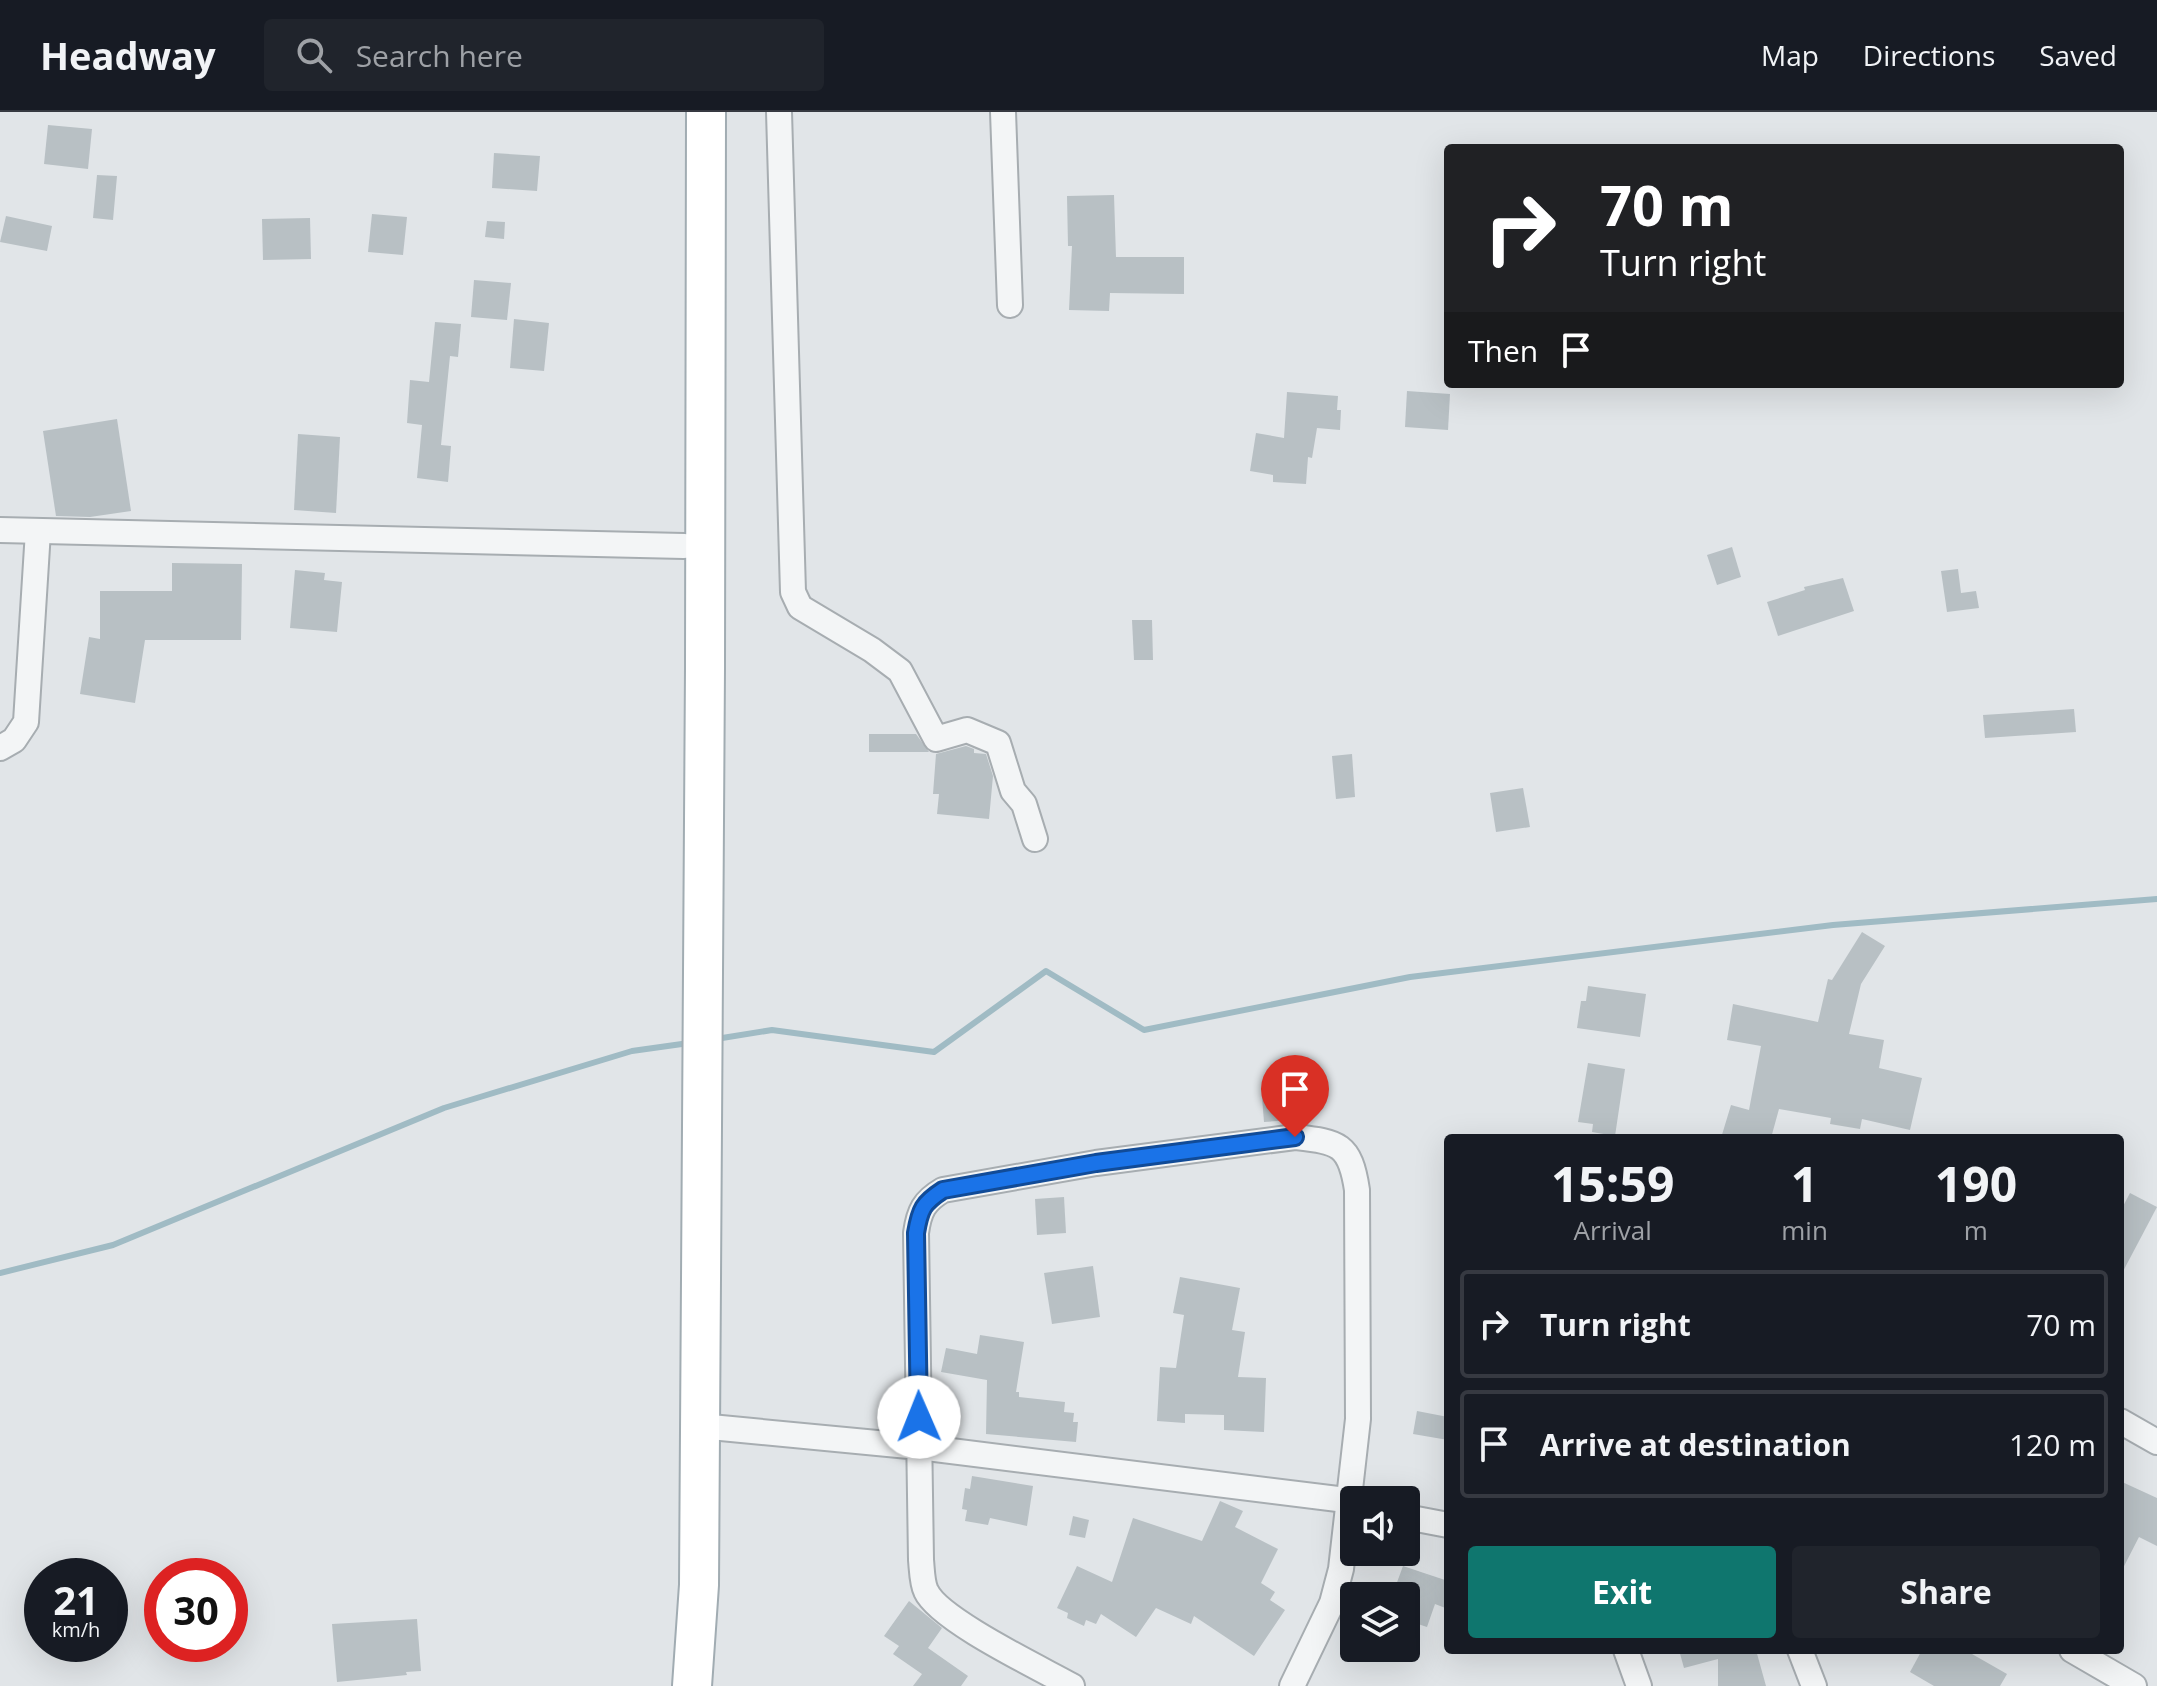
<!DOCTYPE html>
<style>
:root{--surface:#171b24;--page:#20242c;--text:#f1f3f6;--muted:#9ea1a6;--line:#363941;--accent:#0f766e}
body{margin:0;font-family:"Open Sans",sans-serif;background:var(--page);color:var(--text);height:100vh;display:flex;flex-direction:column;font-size:30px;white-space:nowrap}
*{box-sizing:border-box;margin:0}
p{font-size:26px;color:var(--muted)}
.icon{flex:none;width:44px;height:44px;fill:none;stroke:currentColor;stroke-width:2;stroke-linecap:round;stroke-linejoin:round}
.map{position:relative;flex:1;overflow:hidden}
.details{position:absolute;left:1444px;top:1022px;width:680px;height:520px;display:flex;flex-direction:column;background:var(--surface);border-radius:8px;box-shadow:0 8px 32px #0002}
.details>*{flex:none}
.top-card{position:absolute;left:1444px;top:32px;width:680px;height:244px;border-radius:8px;box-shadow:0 8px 32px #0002;background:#202124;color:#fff;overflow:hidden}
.controls{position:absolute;left:1340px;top:1374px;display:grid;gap:16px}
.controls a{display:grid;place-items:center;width:80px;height:80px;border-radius:8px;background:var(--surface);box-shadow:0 8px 32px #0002;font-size:40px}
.speed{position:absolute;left:24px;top:1446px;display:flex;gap:16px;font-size:40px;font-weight:700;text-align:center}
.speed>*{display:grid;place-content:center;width:104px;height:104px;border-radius:50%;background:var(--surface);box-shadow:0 8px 32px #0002;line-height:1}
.speed small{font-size:20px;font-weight:400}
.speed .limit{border:12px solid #d22;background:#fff;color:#111}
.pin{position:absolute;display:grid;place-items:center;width:68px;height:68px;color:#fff;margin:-82px -34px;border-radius:50% 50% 50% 0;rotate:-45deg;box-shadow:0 0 8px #0007}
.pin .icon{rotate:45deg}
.me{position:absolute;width:88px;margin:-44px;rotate:359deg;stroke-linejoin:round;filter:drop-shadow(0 0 6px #0008)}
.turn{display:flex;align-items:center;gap:28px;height:168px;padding:0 24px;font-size:36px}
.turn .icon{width:104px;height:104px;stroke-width:2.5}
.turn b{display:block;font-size:56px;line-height:68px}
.then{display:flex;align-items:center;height:76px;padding:0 24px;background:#0003;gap:16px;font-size:30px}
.eta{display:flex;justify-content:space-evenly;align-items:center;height:136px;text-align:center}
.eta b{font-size:48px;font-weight:700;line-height:56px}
.action{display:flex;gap:16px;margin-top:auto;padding:16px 24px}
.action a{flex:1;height:92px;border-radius:8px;background:var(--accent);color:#fff;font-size:32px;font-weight:700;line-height:92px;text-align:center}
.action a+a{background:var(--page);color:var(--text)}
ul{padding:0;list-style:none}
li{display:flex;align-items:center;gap:24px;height:108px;margin:0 16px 12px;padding:0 8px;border:4px solid var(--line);border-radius:8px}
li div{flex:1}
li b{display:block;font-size:30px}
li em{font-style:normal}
header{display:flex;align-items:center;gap:48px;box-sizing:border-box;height:112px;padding:0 40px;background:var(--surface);border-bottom:2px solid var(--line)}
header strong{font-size:38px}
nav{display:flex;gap:44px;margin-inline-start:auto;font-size:28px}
.search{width:560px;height:72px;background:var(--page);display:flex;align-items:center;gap:20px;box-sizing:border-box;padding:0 28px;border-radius:8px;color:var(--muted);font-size:30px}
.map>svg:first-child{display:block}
</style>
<header>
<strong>Headway</strong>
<div class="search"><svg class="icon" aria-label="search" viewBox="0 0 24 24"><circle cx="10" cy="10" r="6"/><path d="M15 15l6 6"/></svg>Search here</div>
<nav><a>Map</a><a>Directions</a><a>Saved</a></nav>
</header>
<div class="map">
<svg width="2157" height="1574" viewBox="0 0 2157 1574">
<rect width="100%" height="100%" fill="#e1e5e8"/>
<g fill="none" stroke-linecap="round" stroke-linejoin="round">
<g stroke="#a0bbc4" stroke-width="6">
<path d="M716,927L772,918L934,940L1046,859L1144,918L1410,865L1833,813L2157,787"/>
<path d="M0,1161L113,1133L444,996L632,939L689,931"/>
</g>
</g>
<g fill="#b8c0c4">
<path d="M48,13L92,17L88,57L44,52Z"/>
<path d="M494,41L540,44L537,79L492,76Z"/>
<path d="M97,63L117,64L113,108L93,106Z"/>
<path d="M1114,83L1116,145H1184V182L1110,181L1109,199L1069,198L1072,134H1068L1067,84Z"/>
<path d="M372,102L407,105L403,143L368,140Z"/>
<path d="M6,104L52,114L47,139L0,130Z"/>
<path d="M310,106L311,147L263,148L262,107Z"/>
<path d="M487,109L505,110L504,127L485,125Z"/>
<path d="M474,168L511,171L507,208L471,205Z"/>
<path d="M514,207L549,211L544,259L510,256Z"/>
<path d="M435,210L461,212L458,245L450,244L441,333L451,334L448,370L417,366L422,313L407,311L410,268L429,270Z"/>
<path d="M1407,279L1450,282L1448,318L1405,315Z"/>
<path d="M1287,280L1338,284L1337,298H1341L1340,318L1317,316L1312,346L1308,345L1306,372L1273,370V363L1250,359L1256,321L1284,326Z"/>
<path d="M117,307L131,399L90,405L56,404L43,319Z"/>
<path d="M298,322L340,325L336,401L294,398Z"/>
<path d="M1732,435L1741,465L1717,473L1707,443Z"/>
<path d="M172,451L242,452L241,528H145L135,591L80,582L89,525L100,527V479H172Z"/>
<path d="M1958,457L1961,481L1976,479L1979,496L1947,500L1941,459Z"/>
<path d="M295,458L325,461L324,468L342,470L337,520L290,516Z"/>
<path d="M1843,466L1854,499L1778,524L1767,490L1805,478L1804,475Z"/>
<path d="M1132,508H1152L1153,548H1134Z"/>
<path d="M2074,597L2076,620L1985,626L1983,603Z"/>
<path d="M869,622H916L929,640H869Z"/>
<path d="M966,634L974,637V641L986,642L993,664L989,707L937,702L939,682H933L936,642Z"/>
<path d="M1352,642L1355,685L1336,687L1332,644Z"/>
<path d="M1523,676L1530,715L1496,720L1490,681Z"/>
<path d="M1862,820L1885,834L1861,872L1849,922L1884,928L1879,956L1922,966L1910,1018L1862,1007L1860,1017L1830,1012L1831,1006L1779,997L1771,1026H1721L1731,993L1749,998L1761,934L1727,928L1733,892L1818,910L1828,867L1832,868Z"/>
<path d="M1588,874L1646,882L1640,925L1577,916L1581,889H1586Z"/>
<path d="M1588,951L1625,957L1615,1024L1592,1020L1593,1012L1578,1010Z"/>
<path d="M1303,981L1305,1007L1264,1010L1262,985Z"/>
<path d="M2130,1081L2157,1095L2120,1165V1100Z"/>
<path d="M1064,1085L1066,1121L1037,1123L1035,1087Z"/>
<path d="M1093,1154L1100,1205L1052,1212L1044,1161Z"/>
<path d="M1180,1165L1240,1176L1232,1218L1245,1220L1238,1265L1266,1266L1264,1320L1224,1318V1303L1185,1302V1311L1157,1309L1160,1255L1176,1256L1184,1203L1173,1201Z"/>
<path d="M980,1223L1024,1230L1016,1280H1019V1285L1065,1290L1064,1300L1074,1301L1073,1310H1078L1076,1330L986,1322L987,1268L941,1260L946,1236L977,1242Z"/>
<path d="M1417,1299L1448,1305V1328L1413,1322Z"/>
<path d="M972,1364L1033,1374L1027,1414L990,1406L988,1413L965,1409L967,1398L962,1397L965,1376L970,1377Z"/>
<path d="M2120,1369L2157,1386V1434L2139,1425L2120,1462Z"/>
<path d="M1220,1389L1243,1399L1235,1415L1278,1437L1261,1471L1275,1480L1270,1488L1285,1498L1254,1544L1194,1504L1191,1512L1156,1496L1136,1525L1101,1502L1096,1512L1086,1508L1084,1514L1067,1506L1068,1501L1057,1496L1077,1454L1112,1470L1133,1406L1202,1429Z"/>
<path d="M1073,1404L1089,1408L1085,1426L1069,1423Z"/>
<path d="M1403,1454L1448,1469V1497L1435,1492L1427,1515L1406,1508V1484H1392Z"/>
<path d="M909,1489L942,1516L928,1536L968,1564L961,1574H913L922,1562L893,1542L899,1534L884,1524Z"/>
<path d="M417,1507L421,1559L406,1560L407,1563L337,1570L332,1512Z"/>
<path d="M1679,1538H1756L1766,1574H1718V1547L1684,1556Z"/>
<path d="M1922,1538H1965L2007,1562L2000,1574H1934L1910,1560Z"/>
</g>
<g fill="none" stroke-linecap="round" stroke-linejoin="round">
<defs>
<g id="street">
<path d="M779,0L793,480L800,495L872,538L900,559L936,627L967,618L998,631L1013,679L1024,692L1035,727"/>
<path d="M1003,0L1010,193"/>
<path d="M0,418L684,434"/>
<path d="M0,636L14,628L26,610L38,419"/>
<path d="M2120,1309L2157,1330"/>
<path d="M700,1314L919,1335L1354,1389"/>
<path d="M1406,1405L1448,1413"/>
<path d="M1626,1538L1639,1574"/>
<path d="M1800,1538L1814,1574"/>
<path d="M2072,1538L2134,1574"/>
<path d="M1072,1574C1040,1556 939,1508 926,1479C922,1471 922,1458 921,1448L916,1121C919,1099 924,1089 943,1078L1096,1051L1295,1025C1338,1030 1350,1031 1357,1078L1358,1307L1341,1457L1332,1491L1292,1574"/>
</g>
<path id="primary" d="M692,1574L699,1473L705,556L706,0"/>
</defs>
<use href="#street" stroke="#a7adb1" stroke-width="28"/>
<use href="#primary" stroke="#a1acb2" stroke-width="42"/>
<use href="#street" stroke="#f3f5f6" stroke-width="24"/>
<use href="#primary" stroke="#fff" stroke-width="38"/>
</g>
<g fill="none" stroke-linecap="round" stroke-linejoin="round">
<defs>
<path id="route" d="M919,1305L916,1121C920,1097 923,1091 943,1078L1096,1051L1295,1025"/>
</defs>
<use href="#route" stroke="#114b97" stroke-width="20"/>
<use href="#route" stroke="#1a73e8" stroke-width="14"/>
</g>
</svg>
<div class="controls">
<a><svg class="icon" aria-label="sound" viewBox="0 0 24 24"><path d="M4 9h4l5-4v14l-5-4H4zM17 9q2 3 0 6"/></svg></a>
<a><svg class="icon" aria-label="layers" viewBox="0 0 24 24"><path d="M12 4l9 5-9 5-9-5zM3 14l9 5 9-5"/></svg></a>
</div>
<div class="speed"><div>21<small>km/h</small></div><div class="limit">30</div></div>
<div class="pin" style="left:1295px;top:1025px;background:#d93025"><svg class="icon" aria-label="arrive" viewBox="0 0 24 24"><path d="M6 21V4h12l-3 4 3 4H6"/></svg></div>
<svg class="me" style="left:919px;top:1305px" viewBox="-20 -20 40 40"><circle r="19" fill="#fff"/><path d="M0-13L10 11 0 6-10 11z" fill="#1a73e8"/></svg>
<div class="top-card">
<div class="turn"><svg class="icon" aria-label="right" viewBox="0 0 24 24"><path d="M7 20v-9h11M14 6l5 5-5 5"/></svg><div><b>70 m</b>Turn right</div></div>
<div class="then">Then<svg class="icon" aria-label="arrive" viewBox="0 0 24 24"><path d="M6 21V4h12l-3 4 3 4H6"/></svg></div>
</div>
<section class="details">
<div class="eta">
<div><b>15:59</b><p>Arrival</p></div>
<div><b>1</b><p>min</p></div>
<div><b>190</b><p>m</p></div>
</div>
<ul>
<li><svg class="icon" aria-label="right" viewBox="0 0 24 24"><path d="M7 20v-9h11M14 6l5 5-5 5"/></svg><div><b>Turn right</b></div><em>70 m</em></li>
<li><svg class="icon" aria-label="arrive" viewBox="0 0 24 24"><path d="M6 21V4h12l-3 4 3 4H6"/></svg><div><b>Arrive at destination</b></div><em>120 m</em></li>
</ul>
<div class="action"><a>Exit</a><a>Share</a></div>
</section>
</div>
